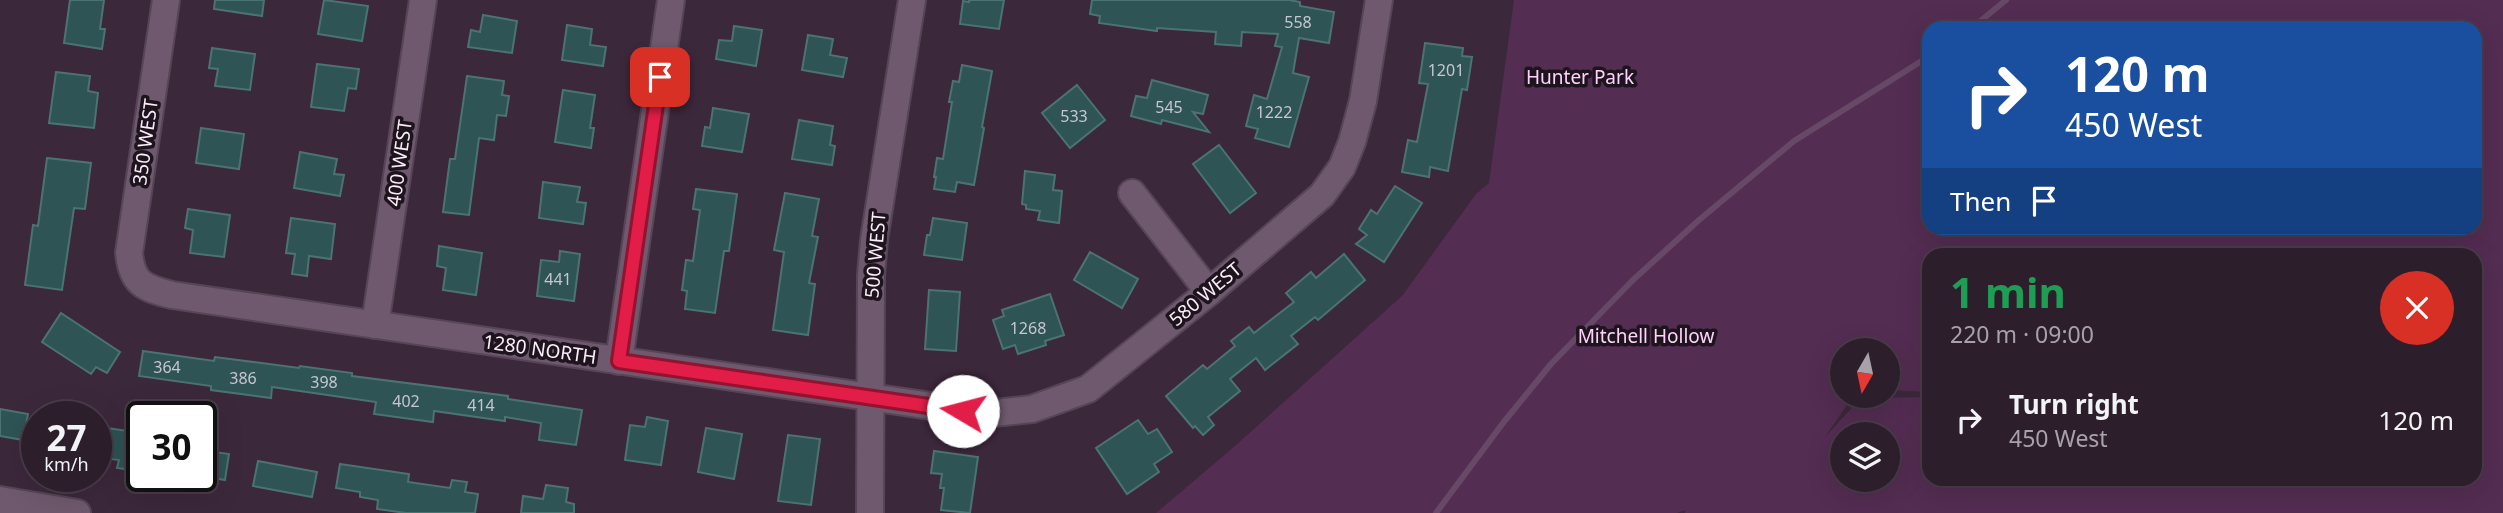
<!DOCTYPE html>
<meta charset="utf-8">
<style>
:root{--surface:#2d1e2c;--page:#392b38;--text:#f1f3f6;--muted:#a7a2a9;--line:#483c48}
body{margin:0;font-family:"Noto Sans",sans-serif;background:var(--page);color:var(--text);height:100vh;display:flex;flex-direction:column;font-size:26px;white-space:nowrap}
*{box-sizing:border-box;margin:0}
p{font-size:23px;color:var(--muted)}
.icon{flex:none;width:38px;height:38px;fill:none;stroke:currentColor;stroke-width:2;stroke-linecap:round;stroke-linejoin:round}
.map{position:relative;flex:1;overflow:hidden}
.panel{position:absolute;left:1922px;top:248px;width:560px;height:238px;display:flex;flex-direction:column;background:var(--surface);border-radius:21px;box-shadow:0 7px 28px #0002,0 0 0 2px var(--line)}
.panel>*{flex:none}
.guide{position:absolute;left:1922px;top:21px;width:560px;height:214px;border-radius:21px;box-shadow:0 7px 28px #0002,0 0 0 2px var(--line);background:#1a4fa0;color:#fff;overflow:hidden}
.needle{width:46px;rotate:189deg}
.buttons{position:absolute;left:1830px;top:338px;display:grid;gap:14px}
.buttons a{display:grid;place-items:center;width:70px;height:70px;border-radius:50%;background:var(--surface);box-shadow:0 7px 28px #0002,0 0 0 2px var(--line);font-size:35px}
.speed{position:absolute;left:21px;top:401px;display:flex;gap:14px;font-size:35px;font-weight:700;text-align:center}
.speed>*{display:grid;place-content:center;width:91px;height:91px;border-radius:50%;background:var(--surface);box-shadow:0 7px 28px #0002,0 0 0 2px var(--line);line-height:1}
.speed small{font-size:18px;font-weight:400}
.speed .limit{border:4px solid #111;border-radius:10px;background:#fff;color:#111}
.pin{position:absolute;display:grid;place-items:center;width:60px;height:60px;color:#fff;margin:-30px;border-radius:14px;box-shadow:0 4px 10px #0006}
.me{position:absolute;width:77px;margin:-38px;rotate:278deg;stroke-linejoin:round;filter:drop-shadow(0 0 5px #0008)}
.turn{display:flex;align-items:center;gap:24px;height:147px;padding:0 28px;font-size:32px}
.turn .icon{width:91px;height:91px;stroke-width:2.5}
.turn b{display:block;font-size:49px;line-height:60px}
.then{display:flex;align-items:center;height:66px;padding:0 28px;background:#0003;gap:14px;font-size:26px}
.round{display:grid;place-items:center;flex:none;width:74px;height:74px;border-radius:37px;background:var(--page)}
.overview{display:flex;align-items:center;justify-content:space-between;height:119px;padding:0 28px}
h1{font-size:42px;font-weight:700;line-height:52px;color:#1e9e55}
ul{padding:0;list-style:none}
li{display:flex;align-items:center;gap:21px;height:105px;padding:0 28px}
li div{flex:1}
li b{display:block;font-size:26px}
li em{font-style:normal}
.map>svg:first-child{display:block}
</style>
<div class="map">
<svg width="2503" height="513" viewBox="0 0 2503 513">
<rect width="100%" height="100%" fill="#3c283b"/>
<path fill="#532d52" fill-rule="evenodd" d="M1514,0H2503V513H1685V510L1677,513H1156L1235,446L1402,296L1476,194L1489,183ZM1928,28H2474V228H1928ZM1928,256H2474V480H1928V397L1861,398L1825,437L1853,396H1843V350H1888V390L1928,392ZM1843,434H1888V480H1843Z"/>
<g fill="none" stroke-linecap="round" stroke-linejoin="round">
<g stroke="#674867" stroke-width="6">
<path d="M1972,28L2006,0"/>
<path d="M1436,513L1503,423L1551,364L1633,280L1699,220L1794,141L1928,57"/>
</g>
</g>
<g fill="#2e5455" stroke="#4c7373" stroke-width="2">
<path d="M70,0H104L100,29H105L102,49L64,43Z"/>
<path d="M215,0H264L262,16L214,9Z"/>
<path d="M324,0L368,6L362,41L318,34Z"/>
<path d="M969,0H1004L999,29L960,24L963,1L969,2Z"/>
<path d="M1092,0H1289L1300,2V6L1334,12L1329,43L1299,38L1293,73L1309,77L1289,147L1255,138L1258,129L1246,126L1254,95L1267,99L1282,47L1275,46L1278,34L1242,32L1241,46L1215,44L1216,32L1157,28V31L1099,23L1100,16L1090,14Z"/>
<path d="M483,15L517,21L512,53L468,47L471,30L480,32Z"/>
<path d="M567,25L592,29L590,45L606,47L603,66L562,60Z"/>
<path d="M734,26L762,30L756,66L716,59L719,40L732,41Z"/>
<path d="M808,35L833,39L830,55L847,58L843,77L802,70Z"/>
<path d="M1425,43L1463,48L1462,56L1472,57L1467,90L1462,89L1448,171L1430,167L1429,177L1402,172L1408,140L1417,142L1428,84L1419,83Z"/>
<path d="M212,48L255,54L250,90L215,86L218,69L209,68Z"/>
<path d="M317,64L359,69L356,89L348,88L344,111L311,107Z"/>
<path d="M962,65L992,71L982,127L984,128L974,185L957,182L955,192L934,189L936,177H934L937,158L943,159L952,102H949L953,81L959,82Z"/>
<path d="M56,72L90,76L88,91L98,93L94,128L49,123Z"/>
<path d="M467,76L504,81L502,95L509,96L506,116L497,115L494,140L479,138L469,215L443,212L450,159H455Z"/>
<path d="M1152,80L1208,95L1203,114L1193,112L1209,132L1162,120L1161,124L1131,116L1136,96L1147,98Z"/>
<path d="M1077,85L1105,120L1070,148L1042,113Z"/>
<path d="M563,90L595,95L590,128H594L591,148L555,142Z"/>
<path d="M713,108L749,114L742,152L702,146L705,127L710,128Z"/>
<path d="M799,120L833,126L830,145L835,146L832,165L792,159Z"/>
<path d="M201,128L244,134L239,169L196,163Z"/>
<path d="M1219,145L1256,193L1230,213L1193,164Z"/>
<path d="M300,152L337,159L334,174L344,175L340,196L294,188Z"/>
<path d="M47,158L91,163L85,209L74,208L62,290L25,285L33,225L38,226Z"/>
<path d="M1025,171L1055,175L1053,190L1062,191L1059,223L1038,220L1040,211L1026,209V205L1022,204Z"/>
<path d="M543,182L580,187L577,202L586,203L583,224L539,218Z"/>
<path d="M1395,186L1422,203L1384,262L1356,244L1367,235L1359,229L1371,210L1377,214Z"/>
<path d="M696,189L737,194L729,251H724L715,313L685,309L687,291L682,290L686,260L693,261L700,210L693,209Z"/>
<path d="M785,193L819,199L812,236L818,237L809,283L815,284L808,335L773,330L784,252L774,250Z"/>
<path d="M188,209L230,215L224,257L190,253L193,230L185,228Z"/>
<path d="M291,218L335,224L331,259L309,256L307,276L292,274L295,254L286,253Z"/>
<path d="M933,218L967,223L962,260L924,255L927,235H930Z"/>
<path d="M439,246L482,253L476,295L443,290L446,268L437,266Z"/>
<path d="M560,251L580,254L574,301L537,296L541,260L559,262Z"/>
<path d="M1090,252L1138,279L1122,308L1074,280Z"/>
<path d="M1344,254L1365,280L1318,320L1315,317L1291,336L1298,344L1265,370L1256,358L1230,379L1240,391L1208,417L1214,425L1203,435L1195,426L1193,428L1166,396L1203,365L1207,369L1235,346L1231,341L1249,327L1254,333L1294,302L1286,293L1311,272L1316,278Z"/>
<path d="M929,290L960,292L956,351L925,349Z"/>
<path d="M1050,294L1064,335L1045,341L1046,345L1018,354L1015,345L1003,349L993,320L1004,316L1002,310Z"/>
<path d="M61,313L120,352L107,373L96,367L91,374L42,342Z"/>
<path d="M143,351L214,361L215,357L299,368L300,366L352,373V376L508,396V399L582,410L576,445L539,440L541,423L505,417V421L434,411L433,422L374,414L376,402L272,387L271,398L211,390V386L139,376Z"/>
<path d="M0,409L28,414L23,440L0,436Z"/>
<path d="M647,417L668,421L661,465L625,460L630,425L645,427Z"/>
<path d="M1138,420L1148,434L1157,429L1172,452L1154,464L1159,472L1127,494L1096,448Z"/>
<path d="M107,428L142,433L139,471L117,468L119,460L103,458Z"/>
<path d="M706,428L742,434L734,479L698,472Z"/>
<path d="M788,435L820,439L811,505L778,501Z"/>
<path d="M201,450L229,454L225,480L201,476Z"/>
<path d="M934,451L978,457L970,513L941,510L944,488H940L942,474L931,473Z"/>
<path d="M258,461L317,472L312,497L253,486Z"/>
<path d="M340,464L409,474L408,482L450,488L452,480L467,482L465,492L478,494L475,513H406L377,509L378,500L360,497V492L336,488Z"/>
<path d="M546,485L568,488L566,502L574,504V513H521L523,496L543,499Z"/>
</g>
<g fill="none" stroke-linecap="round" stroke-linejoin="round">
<defs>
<g id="minor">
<path d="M166,0L129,253C132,283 143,288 172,295L986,414L1032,409L1088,389L1209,292L1322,195L1342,167L1352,142L1363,101L1379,0"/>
<path d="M1132,193L1209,292"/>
<path d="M375,325L423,0"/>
<path d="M619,361L671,0"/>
<path d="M0,500L77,513"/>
<path d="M870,513L871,275L874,240L912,0"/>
</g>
</defs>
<use href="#minor" stroke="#564556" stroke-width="30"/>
<use href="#minor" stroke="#6f596e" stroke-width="26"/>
</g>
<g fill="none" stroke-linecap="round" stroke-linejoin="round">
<defs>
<path id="route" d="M660,77L619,361L963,411"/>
</defs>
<use href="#route" stroke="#92132f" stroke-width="18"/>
<use href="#route" stroke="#e11d48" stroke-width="12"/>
</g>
<g text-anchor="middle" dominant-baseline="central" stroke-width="7" stroke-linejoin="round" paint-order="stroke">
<g font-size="16" fill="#c7c6d0">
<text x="1298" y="22">558</text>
<text x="1446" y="70">1201</text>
<text x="1169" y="107">545</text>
<text x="1274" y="112">1222</text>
<text x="1074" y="116">533</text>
<text x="558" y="279">441</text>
<text x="1028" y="328">1268</text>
<text x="167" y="367">364</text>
<text x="243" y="378">386</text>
<text x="324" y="382">398</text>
<text x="406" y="401">402</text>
<text x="481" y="405">414</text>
</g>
<g font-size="19" fill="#fdd3fb" stroke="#1d141d">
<text x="1580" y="77">Hunter Park</text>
<text x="1646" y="336">Mitchell Hollow</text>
</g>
<g font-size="19" fill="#faecf9" stroke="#1d141d">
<text transform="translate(145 142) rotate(-82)">350 WEST</text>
<text transform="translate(399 163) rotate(-82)">400 WEST</text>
<text transform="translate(875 255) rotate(-85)">500 WEST</text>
<text transform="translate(1205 294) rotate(-40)">580 WEST</text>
<text transform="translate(540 349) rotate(8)">1280 NORTH</text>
</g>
</g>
</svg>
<div class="buttons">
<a><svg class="needle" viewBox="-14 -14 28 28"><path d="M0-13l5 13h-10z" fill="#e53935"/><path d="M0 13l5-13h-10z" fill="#a7a2a9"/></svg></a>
<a><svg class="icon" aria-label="layers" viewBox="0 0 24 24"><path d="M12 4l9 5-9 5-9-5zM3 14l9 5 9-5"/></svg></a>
</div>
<div class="speed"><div>27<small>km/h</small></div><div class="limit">30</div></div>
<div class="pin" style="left:660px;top:77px;background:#d93025"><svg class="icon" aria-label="arrive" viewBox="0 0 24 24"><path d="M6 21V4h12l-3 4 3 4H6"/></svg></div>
<svg class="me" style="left:963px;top:411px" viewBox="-20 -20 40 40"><circle r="19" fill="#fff"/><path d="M0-13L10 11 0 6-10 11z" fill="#e11d48"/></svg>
<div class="guide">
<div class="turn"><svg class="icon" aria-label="right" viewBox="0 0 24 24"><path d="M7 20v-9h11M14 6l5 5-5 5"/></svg><div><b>120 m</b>450 West</div></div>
<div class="then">Then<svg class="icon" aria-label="arrive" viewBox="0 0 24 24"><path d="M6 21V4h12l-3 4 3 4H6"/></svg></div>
</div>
<section class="panel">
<div class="overview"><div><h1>1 min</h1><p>220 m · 09:00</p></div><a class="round" style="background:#d93025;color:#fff"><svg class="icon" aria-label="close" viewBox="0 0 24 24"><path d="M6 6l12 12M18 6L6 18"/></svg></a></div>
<ul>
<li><svg class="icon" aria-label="right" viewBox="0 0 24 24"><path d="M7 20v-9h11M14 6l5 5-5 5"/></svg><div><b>Turn right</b><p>450 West</p></div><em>120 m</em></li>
</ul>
</section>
</div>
